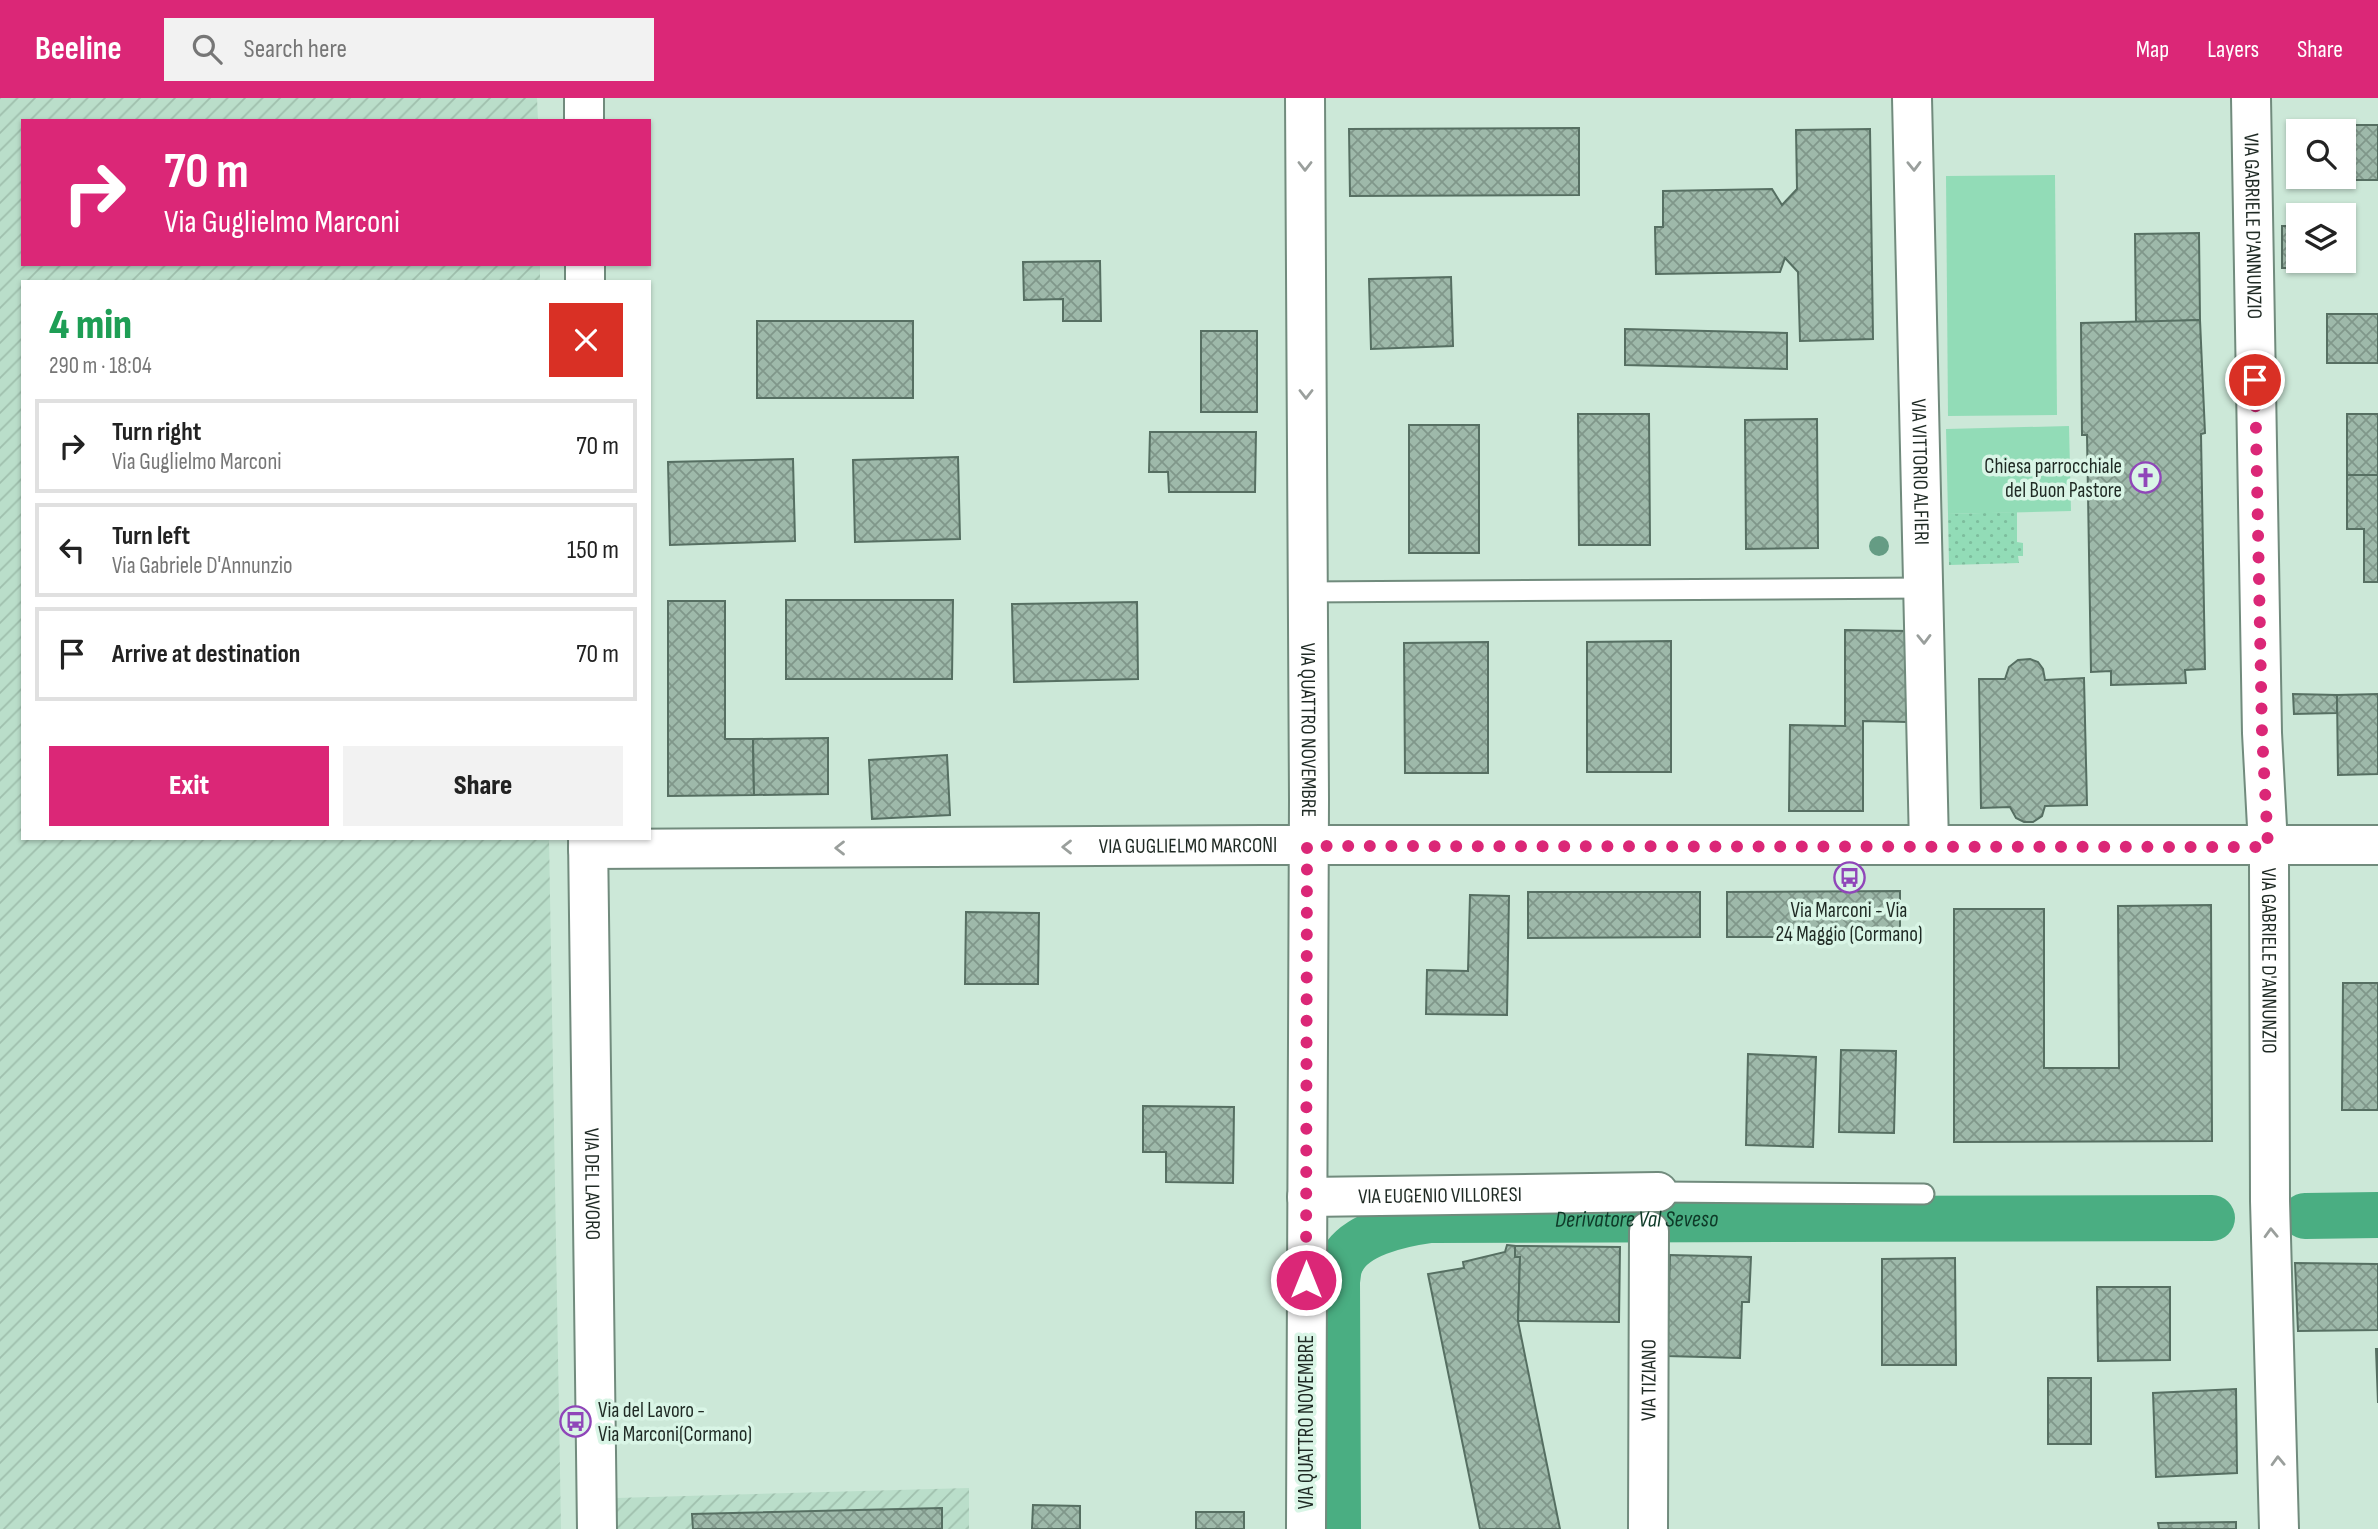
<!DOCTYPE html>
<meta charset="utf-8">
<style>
:root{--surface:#fff;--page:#f2f2f2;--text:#222;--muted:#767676;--line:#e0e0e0;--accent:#db2777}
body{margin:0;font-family:"Sofia Sans Condensed",sans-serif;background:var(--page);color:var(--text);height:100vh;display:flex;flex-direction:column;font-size:26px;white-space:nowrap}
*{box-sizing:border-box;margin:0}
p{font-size:23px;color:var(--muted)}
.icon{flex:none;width:38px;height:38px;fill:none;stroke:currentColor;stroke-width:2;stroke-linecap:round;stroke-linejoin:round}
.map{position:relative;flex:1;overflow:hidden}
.sheet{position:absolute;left:21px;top:182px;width:630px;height:560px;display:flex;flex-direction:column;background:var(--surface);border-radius:0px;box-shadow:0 2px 5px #0004}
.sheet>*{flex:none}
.guide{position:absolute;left:21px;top:21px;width:630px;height:147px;border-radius:0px;box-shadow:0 2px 5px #0004;background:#db2777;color:#fff;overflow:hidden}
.controls{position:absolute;left:2286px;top:21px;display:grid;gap:14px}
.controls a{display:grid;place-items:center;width:70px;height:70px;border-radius:0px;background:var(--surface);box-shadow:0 2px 5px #0004;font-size:35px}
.pin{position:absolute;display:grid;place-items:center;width:60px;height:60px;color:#fff;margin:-30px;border:4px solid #fff;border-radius:50%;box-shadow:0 2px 7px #0007}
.me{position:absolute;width:77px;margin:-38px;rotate:0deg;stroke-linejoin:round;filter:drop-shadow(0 0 5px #0008)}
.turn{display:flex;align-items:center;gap:24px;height:147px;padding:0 28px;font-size:32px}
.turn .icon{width:91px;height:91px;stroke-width:2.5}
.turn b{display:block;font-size:49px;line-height:60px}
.round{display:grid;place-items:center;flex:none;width:74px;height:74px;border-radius:0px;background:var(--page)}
.head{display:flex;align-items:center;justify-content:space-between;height:119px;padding:0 28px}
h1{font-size:42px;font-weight:800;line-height:52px;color:#1e9e55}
.action{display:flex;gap:14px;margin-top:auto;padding:14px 28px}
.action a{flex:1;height:80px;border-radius:0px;background:var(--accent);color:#fff;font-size:28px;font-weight:800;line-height:80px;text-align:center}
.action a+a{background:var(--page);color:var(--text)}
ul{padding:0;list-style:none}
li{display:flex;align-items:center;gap:21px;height:94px;margin:0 14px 10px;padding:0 14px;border:4px solid var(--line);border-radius:0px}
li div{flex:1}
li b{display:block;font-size:26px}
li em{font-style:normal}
header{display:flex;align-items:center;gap:42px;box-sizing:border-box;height:98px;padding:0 35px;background:var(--accent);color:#fff}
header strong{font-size:33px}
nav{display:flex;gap:38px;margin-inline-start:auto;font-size:24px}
.search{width:490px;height:63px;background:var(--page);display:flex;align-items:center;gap:18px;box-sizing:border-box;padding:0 24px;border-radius:0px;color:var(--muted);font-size:26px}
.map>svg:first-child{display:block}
</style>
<header>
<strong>Beeline</strong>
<div class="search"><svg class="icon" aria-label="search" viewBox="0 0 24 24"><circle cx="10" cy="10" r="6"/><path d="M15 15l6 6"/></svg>Search here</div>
<nav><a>Map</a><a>Layers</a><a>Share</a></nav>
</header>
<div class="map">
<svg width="2378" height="1431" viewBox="0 0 2378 1431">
<defs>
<pattern id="industrial-furrows" width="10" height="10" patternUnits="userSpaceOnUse" patternTransform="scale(1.75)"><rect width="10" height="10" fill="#badeca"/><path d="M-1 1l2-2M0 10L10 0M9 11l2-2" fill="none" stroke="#9fbfad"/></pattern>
<pattern id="grass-dots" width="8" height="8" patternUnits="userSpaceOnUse" patternTransform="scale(1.75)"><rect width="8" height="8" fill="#92dcb7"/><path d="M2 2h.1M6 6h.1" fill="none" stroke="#7dbd9d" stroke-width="1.8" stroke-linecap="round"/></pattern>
<pattern id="building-cross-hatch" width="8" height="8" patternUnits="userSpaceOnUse" patternTransform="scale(1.75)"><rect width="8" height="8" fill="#9eb9aa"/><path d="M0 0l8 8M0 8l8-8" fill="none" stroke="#80978a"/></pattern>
</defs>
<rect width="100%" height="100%" fill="#cce8d8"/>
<g fill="url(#industrial-furrows)">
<path d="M0,0H537L538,23H23V166H540V184H23V740H549L561,1431H0Z"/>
<path d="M969,1390V1431H617L616,1400Z"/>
</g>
<path fill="url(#grass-dots)" d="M2017,414V444L2023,445V458H2018L2019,465L1949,467L1948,416Z"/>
<g fill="#92dcb7">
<path d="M2055,77L2057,317L1948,318L1946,78Z"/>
<path d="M2069,328L2071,413L1948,416L1946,331Z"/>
</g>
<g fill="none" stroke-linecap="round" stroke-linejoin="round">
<g stroke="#4aae82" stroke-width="46">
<path d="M2305,1118L2378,1117"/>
<path id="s1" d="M1338,1431L1337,1183C1338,1178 1338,1171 1340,1167C1351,1136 1401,1126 1430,1122L2212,1120"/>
</g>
</g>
<g fill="url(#building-cross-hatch)" stroke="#566f62" stroke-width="2">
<rect x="2350" y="27" width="28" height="55"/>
<path d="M2350,27V90H2302V79H2343V33H2303V28Z"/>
<path d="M1579,30V97L1350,98L1349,31Z"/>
<path d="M1870,31L1873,241L1800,243L1798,174L1785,160L1780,174L1656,176L1655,129H1663V93L1772,91L1782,107L1797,91L1796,32Z"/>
<path d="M2282,128H2298V163H2316V170H2282Z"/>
<path d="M2199,135L2200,222L2136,225L2135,136Z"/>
<path d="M1100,163L1101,223H1063V201L1024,202L1023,164Z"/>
<path d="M1451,179L1453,248L1371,251L1369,181Z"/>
<rect x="2327" y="216" width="51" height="49"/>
<path d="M2200,222L2205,335L2201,336L2205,571L2185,572L2186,585L2111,587V573L2091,574L2087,337H2082L2081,225Z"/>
<rect x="757" y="223" width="156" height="77"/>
<path d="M1625,231L1787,235V271L1625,267Z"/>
<rect x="1201" y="233" width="56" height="81"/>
<path d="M1578,316H1649L1650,447H1579Z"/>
<rect x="2347" y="316" width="31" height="61"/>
<path d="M1817,321L1818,450L1746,451L1745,322Z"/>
<rect x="1409" y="327" width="70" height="128"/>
<path d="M1150,334H1256L1255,394H1169L1168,374H1149Z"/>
<path d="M958,359L960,441L855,444L853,362Z"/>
<path d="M793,361L795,443L670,447L668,364Z"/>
<path d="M2347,377H2378V484H2364V431H2347Z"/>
<path d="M786,502H953L952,581H786Z"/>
<path d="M668,503H725V641H753L754,697L668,698Z"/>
<path d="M1137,504L1138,581L1014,584L1012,506Z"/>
<path d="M1845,532L1908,533L1907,624L1863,623V713H1789L1790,627L1845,628Z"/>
<path d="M1671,543V674H1587V544Z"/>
<path d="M1488,544V675H1405L1404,545Z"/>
<path d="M2030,561L2038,564L2043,571L2045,582L2084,580L2087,707L2045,708L2042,718L2033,724H2024L2016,720L2010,709L1981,710L1979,581H2005L2009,569L2018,562Z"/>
<path d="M2293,596L2337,597V615L2294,616Z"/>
<path d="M2378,596V676L2338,677L2337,597Z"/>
<path d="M828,640V696L754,697L753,641Z"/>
<path d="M947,657L950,717L872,721L869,662Z"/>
<path d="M1900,793V839H1727V794Z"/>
<path d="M1528,794H1700V839L1528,840Z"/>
<path d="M1470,797L1509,798L1507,917L1426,916L1427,872L1468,873Z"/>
<path d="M2211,807L2212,1043L1954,1044V811H2044V970H2119L2118,808Z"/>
<path d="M966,814L1039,815L1038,886H965Z"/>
<path d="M2343,885H2378V1012H2342Z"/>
<path d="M1841,952L1896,953L1894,1035L1839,1034Z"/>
<path d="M1748,956L1816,959L1813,1049L1746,1047Z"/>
<path d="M1143,1008L1234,1009L1233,1085L1166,1084V1054H1143Z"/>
<path d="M1507,1147L1515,1148V1159H1520L1518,1223L1560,1431H1480L1428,1176L1464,1170L1463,1164L1505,1154Z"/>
<path d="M1515,1148L1620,1149L1619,1224L1518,1223L1520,1159H1515Z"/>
<path d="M1670,1157L1751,1159L1749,1204H1742L1740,1260L1667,1258Z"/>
<path d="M1955,1160L1956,1267H1882V1161Z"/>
<path d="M2295,1165L2378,1166V1232L2298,1233Z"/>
<path d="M2097,1189H2170V1262L2098,1263Z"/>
<path d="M2376,1251H2378V1305Z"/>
<rect x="2048" y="1280" width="43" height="66"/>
<path d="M2236,1291L2237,1375L2156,1379L2153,1295Z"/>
<path d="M1033,1407L1080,1408V1431H1032Z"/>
<path d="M942,1410V1431H693L692,1416Z"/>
<rect x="1196" y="1414" width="48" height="17"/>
<path d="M2236,1424V1431H2159L2158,1425Z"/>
</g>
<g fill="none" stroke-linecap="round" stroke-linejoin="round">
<defs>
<g id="service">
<path d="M1307,494L1923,490"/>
<path d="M1658,1094L1924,1096"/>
</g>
<g id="minor">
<path d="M584,0V23"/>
<path id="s2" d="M1305,0L1309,701L1306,1431"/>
<path id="s3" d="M1912,0L1929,747"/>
<path id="s4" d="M2251,0L2262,635L2269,766L2270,1103L2279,1431"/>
<path d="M585,166V184"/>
<path id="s5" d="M588,740L597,1431"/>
<path id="s6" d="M588,751L1262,747H2378"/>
<path id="s7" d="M1307,1099L1658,1094"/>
<path id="s8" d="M1648,1431L1649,1133"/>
</g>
</defs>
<use href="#service" stroke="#718b7d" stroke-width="23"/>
<use href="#minor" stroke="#718b7d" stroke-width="42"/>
<use href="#service" stroke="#fff" stroke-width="19"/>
<use href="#minor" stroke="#fff" stroke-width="38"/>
</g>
<circle fill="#659c84" cx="1879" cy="448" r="10"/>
<defs><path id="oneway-chevron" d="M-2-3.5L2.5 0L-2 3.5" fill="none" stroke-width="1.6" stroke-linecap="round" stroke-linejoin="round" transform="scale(1.75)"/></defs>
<g stroke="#9a9f9c">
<use href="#oneway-chevron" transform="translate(1305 68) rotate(90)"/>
<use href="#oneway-chevron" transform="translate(1914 68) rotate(89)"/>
<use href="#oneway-chevron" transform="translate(1306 296) rotate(90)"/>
<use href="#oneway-chevron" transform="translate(1924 541) rotate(89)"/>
<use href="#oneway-chevron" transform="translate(1067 749) rotate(180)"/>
<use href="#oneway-chevron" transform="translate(840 750) rotate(180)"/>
<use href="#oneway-chevron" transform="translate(2271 1135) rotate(-92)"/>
<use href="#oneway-chevron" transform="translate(2278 1363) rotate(-92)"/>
</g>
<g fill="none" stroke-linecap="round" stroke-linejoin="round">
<path stroke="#db2777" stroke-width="12" stroke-dasharray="0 21.6" d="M1306,1182L1307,748L2268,749L2262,635L2255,282"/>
</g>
<defs>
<symbol id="church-ring" viewBox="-11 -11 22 22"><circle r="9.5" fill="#d9f5e6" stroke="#9046b9" stroke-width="1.5"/><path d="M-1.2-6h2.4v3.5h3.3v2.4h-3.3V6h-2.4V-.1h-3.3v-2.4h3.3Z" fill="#9046b9"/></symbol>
<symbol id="bus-ring" viewBox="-11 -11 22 22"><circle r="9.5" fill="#d9f5e6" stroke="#9046b9" stroke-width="1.5"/><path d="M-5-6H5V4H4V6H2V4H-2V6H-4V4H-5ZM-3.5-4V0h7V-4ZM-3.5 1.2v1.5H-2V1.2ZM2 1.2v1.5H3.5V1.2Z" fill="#9046b9"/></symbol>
</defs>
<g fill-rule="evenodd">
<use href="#church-ring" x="2128" y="362" width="35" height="35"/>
<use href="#bus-ring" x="1832" y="762" width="35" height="35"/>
<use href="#bus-ring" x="558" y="1306" width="35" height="35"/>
</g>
<g text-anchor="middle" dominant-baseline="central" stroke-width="7" stroke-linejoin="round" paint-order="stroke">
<g font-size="21" fill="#1f2a24" stroke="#d9f5e6">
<text stroke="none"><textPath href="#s4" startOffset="128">VIA GABRIELE D'ANNUNZIO</textPath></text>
<text stroke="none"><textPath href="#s3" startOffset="374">VIA VITTORIO ALFIERI</textPath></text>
<text stroke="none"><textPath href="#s2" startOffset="632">VIA QUATTRO NOVEMBRE</textPath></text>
<text stroke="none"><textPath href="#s6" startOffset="600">VIA GUGLIELMO MARCONI</textPath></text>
<text stroke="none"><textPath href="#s4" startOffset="863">VIA GABRIELE D'ANNUNZIO</textPath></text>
<text stroke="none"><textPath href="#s5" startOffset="346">VIA DEL LAVORO</textPath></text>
<text stroke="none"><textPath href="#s7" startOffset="133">VIA EUGENIO VILLORESI</textPath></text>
<text stroke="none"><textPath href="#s8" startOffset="149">VIA TIZIANO</textPath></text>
<text transform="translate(1306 1324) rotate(-90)">VIA QUATTRO NOVEMBRE</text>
</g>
<g font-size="21" fill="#1f2a24" stroke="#d9f5e6" text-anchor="end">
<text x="2122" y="368">Chiesa parrocchiale<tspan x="2122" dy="24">del Buon Pastore</tspan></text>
<text x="1849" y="812" text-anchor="middle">Via Marconi - Via<tspan x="1849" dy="24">24 Maggio (Cormano)</tspan></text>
<text x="598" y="1312" text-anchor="start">Via del Lavoro -<tspan x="598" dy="24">Via Marconi(Cormano)</tspan></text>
</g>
<g font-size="23" font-style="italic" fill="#0e3a28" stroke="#d9f5e6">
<text stroke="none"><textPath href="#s1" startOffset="576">Derivatore Val Seveso</textPath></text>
</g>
</g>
</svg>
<div class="controls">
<a><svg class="icon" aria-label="search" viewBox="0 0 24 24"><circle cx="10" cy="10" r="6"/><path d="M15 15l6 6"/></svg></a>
<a><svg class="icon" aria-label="layers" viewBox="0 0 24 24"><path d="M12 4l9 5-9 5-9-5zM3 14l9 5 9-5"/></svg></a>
</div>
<div class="pin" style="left:2255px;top:282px;background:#d93025"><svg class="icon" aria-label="arrive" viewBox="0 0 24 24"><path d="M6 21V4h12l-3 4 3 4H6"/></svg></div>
<svg class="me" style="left:1306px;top:1182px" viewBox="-20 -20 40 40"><circle r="17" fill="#db2777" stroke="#fff" stroke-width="3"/><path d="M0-11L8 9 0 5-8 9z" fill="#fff"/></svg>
<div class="guide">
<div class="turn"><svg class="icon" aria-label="right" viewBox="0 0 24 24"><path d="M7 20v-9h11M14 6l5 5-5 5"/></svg><div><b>70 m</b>Via Guglielmo Marconi</div></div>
</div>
<section class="sheet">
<div class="head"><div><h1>4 min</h1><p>290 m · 18:04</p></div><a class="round" style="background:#d93025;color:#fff"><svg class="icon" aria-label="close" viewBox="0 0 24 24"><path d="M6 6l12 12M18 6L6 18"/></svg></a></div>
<ul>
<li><svg class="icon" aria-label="right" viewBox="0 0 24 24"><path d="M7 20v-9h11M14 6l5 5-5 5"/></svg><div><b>Turn right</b><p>Via Guglielmo Marconi</p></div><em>70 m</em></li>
<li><svg class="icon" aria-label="left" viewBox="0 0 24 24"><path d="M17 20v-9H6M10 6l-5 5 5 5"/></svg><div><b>Turn left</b><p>Via Gabriele D'Annunzio</p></div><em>150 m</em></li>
<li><svg class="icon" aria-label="arrive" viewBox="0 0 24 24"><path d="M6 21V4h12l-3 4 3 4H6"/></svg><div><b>Arrive at destination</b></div><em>70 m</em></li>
</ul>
<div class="action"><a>Exit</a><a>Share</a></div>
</section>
</div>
